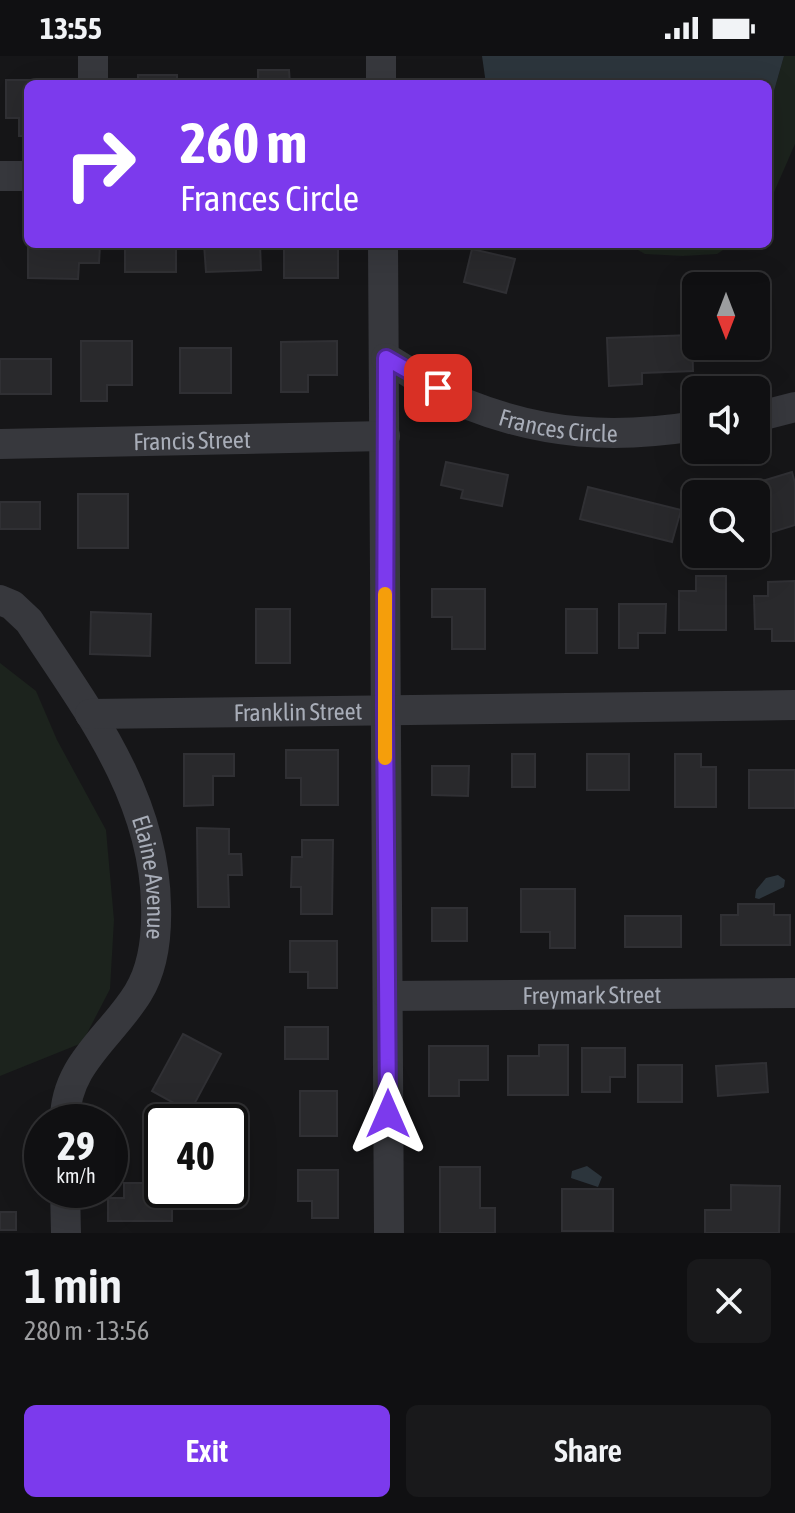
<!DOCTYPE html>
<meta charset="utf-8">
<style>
:root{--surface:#101012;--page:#19191b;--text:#f1f3f6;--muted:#9c9d9f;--line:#303032;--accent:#7c3aed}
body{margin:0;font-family:"Asap Condensed",sans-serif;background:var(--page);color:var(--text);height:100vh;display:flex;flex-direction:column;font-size:30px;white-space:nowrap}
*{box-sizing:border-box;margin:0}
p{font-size:26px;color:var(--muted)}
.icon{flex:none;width:44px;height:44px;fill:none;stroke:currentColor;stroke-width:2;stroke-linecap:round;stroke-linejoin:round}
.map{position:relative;height:1177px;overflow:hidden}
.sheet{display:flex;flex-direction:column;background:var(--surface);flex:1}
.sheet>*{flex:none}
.top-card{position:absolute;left:24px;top:24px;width:748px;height:168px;border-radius:12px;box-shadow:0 8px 32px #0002,0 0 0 2px var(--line);background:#7c3aed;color:#fff;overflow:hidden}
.needle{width:52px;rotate:180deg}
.fabs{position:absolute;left:682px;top:216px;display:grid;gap:16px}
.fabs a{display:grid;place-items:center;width:88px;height:88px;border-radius:12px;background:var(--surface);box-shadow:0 8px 32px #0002,0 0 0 2px var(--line);font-size:40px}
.speed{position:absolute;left:24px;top:1048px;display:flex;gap:16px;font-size:40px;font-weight:700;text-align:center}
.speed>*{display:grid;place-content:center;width:104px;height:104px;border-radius:50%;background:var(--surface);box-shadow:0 8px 32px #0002,0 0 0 2px var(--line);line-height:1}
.speed small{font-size:20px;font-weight:400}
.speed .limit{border:4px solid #111;border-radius:12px;background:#fff;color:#111}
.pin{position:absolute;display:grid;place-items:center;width:68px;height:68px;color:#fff;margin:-34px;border-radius:16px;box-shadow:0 4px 12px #0006}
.me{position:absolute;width:88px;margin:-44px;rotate:0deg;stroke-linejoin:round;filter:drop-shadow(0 0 6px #0008)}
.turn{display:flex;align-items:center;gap:28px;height:168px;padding:0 24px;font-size:36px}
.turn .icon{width:104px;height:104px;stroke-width:2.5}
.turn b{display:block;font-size:56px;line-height:68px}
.round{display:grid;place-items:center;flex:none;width:84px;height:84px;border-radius:12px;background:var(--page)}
.overview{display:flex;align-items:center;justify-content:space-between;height:136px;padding:0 24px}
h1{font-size:48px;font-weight:600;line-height:60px}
.cta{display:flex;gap:16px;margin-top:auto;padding:16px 24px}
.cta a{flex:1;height:92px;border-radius:12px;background:var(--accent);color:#fff;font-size:32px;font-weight:600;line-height:92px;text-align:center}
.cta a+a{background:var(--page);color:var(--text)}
.status{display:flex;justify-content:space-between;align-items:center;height:56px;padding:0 40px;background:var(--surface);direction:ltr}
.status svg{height:22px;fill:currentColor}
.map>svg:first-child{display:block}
</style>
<div class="status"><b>13:55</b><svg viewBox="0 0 49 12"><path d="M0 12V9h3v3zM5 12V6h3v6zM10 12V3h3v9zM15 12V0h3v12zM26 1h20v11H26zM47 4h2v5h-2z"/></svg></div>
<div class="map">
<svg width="795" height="1177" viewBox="0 0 795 1177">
<rect width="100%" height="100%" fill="#161618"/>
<g fill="#1c231d">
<path d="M784,0H795V88L768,150V56Z"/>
<path d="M627,188H732L717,198L683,200L645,198Z"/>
<path d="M0,607L36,635L57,684L106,774L114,864L110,933L82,987L0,1020Z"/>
</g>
<g fill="#2c353c">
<path d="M482,0H784L768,56V28H486Z"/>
<path d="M778,819L785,824L784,831L759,843L755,842L756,834L766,822Z"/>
<path d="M587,1110L602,1121L598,1131L571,1122L572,1115Z"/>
</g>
<g fill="#29292c" stroke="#303034" stroke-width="2">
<path d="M258,14H289L290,28H258Z"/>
<rect x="138" y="19" width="39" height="9"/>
<path d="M6,24H46V28H28V80H19V62H6Z"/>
<path d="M28,188L100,189L99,207H79L78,223L28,222Z"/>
<rect x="125" y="188" width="51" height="28"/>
<path d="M204,188H260L261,214L206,216Z"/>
<rect x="284" y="188" width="54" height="34"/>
<path d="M472,193L515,203L506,237L464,226Z"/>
<path d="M692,279L693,315L642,317V328L609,330L607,282Z"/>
<path d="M81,285H132V329H107V345H81Z"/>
<path d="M337,285V319H308V336H281V286Z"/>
<rect x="180" y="292" width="51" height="45"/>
<rect x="0" y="303" width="51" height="35"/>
<path d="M446,406L508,419L502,450L461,442L463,434L441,429Z"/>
<path d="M792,416L795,427V469L756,481V438H737L736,433Z"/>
<path d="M588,431L681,454L672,486L580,463Z"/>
<rect x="78" y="438" width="50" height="54"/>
<rect x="0" y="446" width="40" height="27"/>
<path d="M696,520H726V574H679V535H696Z"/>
<path d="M795,525V585H772V573H755L754,540H768V526Z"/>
<path d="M432,533H485V593H452V561H432Z"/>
<path d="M619,548H666L665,577H638V592H619Z"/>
<rect x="256" y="553" width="34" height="54"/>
<rect x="566" y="553" width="31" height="44"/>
<path d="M91,556L151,558L150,600L90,598Z"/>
<path d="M286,694H338V749H301V722H286Z"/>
<path d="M184,698H234V720H213V749L184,750Z"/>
<rect x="512" y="698" width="23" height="33"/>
<rect x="587" y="698" width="42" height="36"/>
<path d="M675,698H701V711H716V751H675Z"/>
<path d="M432,710H469L468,740L432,739Z"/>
<rect x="749" y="714" width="46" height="38"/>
<path d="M197,772L229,773V798H241L242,819H228L229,851H198Z"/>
<path d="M302,784H333L332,858H301V831H291L292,801H302Z"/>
<path d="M521,833H575V892H550V876H521Z"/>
<path d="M738,848H774V859H790V889H721V859H738Z"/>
<rect x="432" y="852" width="35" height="33"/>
<rect x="625" y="860" width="56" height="31"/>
<path d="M290,885H337V932H308V916H290Z"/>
<rect x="285" y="971" width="43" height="32"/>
<path d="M183,978L221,998L190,1056L152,1035Z"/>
<path d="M539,989H568V1039H508V1000H539Z"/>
<path d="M429,990H488V1024H459V1040H429Z"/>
<path d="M582,992H625V1021H610V1036H582Z"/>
<path d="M766,1007L768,1036L718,1040L716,1010Z"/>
<rect x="638" y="1009" width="44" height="37"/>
<rect x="300" y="1035" width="37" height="45"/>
<path d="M440,1111H480V1152H495V1177H440Z"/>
<path d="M298,1114H338V1162H312V1145H298Z"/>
<path d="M124,1127H162V1134H172V1165H108V1142H124Z"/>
<path d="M731,1129L780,1130L779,1177H705V1154H731Z"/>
<rect x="562" y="1133" width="51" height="42"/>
<rect x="0" y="1156" width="16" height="18"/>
</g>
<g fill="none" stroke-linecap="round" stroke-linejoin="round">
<g stroke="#37383d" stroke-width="30">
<path d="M93,0V28"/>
<path d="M381,0V28"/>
<path d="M0,120H28"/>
<path d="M383,188L389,1177"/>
<path id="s1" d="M386,302C412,317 438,337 466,348C544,379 614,383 696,370"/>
<path d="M756,361L795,351"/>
<path id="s2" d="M0,388L385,380"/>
<path id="s3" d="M0,544L12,549L29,565C87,653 154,739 156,849C157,879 154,911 138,937C111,981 64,1009 65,1066"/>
<path id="s4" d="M90,658L795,649"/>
<path id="s5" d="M388,940L795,937"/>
<path d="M65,1134L66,1177"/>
</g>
</g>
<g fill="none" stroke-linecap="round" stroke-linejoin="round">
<defs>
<path id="route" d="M388,1058L385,652L386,302L438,332"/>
</defs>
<use href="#route" stroke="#51269a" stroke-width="20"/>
<use href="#route" stroke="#7c3aed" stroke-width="14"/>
<path stroke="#f59e0b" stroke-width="14" d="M385,538V702"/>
</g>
<g text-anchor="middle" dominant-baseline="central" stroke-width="8" stroke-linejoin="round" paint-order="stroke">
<g font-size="24" fill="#a8adb8" stroke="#111113">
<text stroke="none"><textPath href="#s1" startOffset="188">Frances Circle</textPath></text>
<text stroke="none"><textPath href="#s2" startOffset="192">Francis Street</textPath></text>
<text stroke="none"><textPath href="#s4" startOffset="208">Franklin Street</textPath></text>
<text stroke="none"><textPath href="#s3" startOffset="324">Elaine Avenue</textPath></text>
<text stroke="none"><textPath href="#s5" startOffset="204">Freymark Street</textPath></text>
</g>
</g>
</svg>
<div class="fabs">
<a><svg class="needle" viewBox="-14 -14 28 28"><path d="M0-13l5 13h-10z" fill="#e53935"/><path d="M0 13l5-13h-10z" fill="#9c9d9f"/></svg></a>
<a><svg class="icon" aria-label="sound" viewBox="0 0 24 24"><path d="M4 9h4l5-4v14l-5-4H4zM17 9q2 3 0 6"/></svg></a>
<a><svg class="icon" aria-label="search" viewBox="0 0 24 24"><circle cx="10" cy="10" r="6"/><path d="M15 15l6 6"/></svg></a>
</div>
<div class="speed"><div>29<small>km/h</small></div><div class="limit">40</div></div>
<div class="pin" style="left:438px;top:332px;background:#d93025"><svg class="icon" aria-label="arrive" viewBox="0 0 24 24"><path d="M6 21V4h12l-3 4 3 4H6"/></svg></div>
<svg class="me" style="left:388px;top:1058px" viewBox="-20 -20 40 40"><path d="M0-17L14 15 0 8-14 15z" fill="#7c3aed" stroke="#fff" stroke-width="4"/></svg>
<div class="top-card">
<div class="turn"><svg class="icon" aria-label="right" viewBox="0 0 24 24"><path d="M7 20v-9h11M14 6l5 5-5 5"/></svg><div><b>260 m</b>Frances Circle</div></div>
</div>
</div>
<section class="sheet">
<div class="overview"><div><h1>1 min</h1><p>280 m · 13:56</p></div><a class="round"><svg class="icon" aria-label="close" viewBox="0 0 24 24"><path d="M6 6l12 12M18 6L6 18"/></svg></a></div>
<div class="cta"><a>Exit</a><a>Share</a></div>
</section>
